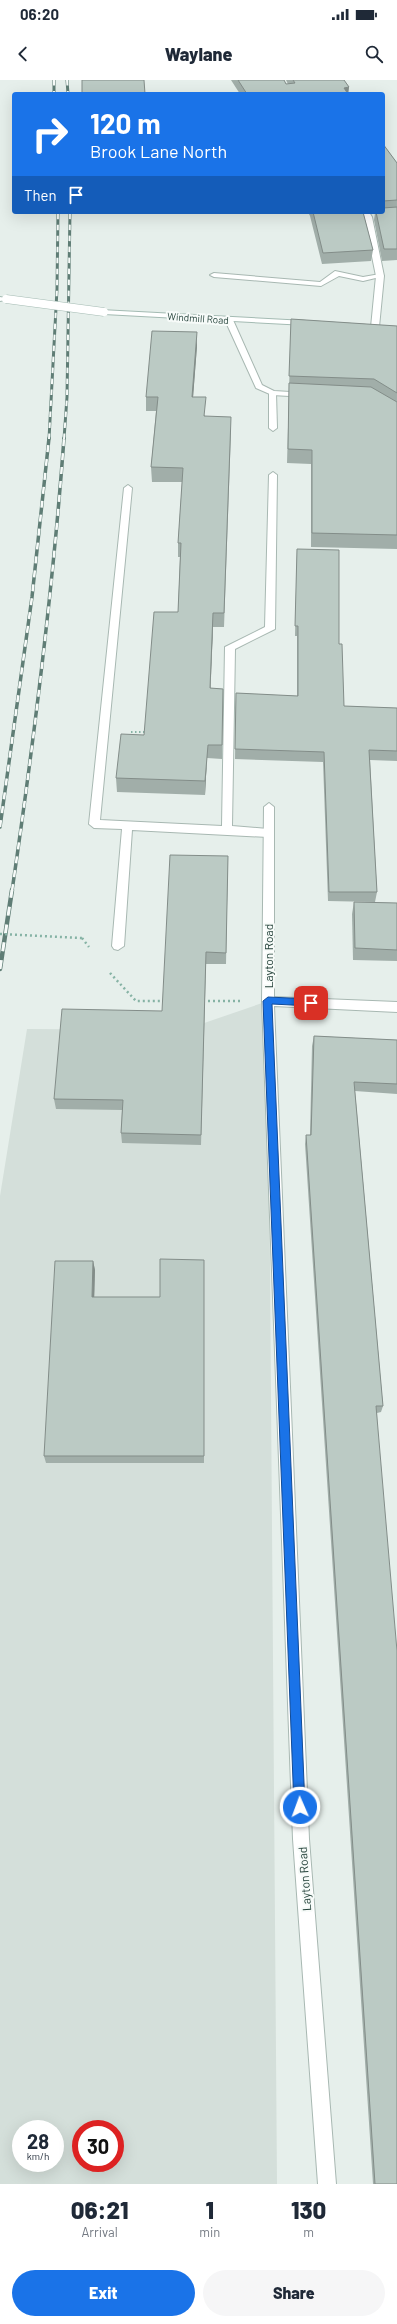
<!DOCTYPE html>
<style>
:root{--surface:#fff;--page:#f6f6f7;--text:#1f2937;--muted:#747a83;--accent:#1a73e8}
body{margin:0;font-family:Barlow,sans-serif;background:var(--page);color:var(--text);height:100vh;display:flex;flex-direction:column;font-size:15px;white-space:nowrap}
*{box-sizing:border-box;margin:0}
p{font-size:13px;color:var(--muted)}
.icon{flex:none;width:22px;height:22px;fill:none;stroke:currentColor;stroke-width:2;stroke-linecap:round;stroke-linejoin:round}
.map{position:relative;height:2104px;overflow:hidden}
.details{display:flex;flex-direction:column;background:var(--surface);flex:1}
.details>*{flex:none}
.guide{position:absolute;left:12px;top:12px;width:373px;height:122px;border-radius:4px;box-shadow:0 4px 16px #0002;background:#1a73e8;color:#fff;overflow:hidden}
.speed{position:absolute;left:12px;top:2040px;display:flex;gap:8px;font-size:20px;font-weight:700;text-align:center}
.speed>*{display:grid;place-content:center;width:52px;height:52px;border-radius:50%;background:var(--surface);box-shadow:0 4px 16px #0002;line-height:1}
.speed small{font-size:10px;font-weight:400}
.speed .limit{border:6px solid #d22;background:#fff;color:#111}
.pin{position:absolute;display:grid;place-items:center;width:34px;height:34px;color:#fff;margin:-17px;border-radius:8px;box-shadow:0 2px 6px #0006}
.me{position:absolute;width:44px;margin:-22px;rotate:358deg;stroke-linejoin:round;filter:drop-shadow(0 0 3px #0008)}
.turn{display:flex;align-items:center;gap:14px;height:84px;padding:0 12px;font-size:18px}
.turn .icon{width:52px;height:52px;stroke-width:2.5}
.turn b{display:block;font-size:28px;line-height:34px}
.then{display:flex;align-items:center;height:38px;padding:0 12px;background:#0003;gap:8px;font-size:15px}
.eta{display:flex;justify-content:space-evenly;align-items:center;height:68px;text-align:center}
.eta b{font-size:24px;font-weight:800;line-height:28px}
.cta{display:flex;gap:8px;margin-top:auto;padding:8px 12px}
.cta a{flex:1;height:46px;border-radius:24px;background:var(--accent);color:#fff;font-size:16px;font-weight:800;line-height:46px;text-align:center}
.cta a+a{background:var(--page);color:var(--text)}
.status{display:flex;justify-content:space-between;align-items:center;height:28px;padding:0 20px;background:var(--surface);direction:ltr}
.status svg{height:11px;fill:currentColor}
header{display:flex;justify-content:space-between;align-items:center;height:52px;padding:0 12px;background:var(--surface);font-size:18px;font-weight:800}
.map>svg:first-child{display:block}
</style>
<div class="status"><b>06:20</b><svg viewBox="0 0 49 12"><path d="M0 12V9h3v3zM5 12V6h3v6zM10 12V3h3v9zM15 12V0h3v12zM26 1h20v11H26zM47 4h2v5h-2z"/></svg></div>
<header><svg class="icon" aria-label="back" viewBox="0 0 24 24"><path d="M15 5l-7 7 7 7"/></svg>Waylane<svg class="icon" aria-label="search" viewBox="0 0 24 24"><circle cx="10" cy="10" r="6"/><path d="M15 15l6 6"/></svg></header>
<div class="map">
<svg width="397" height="2104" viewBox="0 0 397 2104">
<rect width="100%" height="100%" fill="#e6efeb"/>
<path fill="#d4dfda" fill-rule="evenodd" d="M268,921L277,2104H0V1116L27,949L184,950ZM21,2049H55V2083H21ZM81,2049H115V2083H81Z"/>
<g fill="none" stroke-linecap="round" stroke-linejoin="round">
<defs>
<g id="service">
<path d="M335,191L363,197L380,194L384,196L363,201L339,196L321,206L214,197L210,195L214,193L320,202Z"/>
<path d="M269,311L276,313L277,348L273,351L269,348Z"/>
<path d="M273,392L277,395L275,549L235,569L232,746L268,749L273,753L268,757L132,750L124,866L118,870L114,869L112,866L122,749L94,748L89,744L124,408L128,405L132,408L100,740L222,746L225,567L265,547L269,395Z"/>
</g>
<g id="minor">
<path d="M361,132H369L372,137L384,196L379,247L375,249L371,247L376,196L364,137Z"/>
<path d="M226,238L233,240L262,305L274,311L307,313V317L272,315L256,308L225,240Z"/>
<path d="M269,723L274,727V917L397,922V932L274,926L309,1759L336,2104H318L293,1759L262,921L264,727Z"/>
</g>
<g id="secondary">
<path d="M0,217L10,219L0,221Z"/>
<path d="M101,230L306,241L310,243L306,245L104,234H101Z"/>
</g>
</defs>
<use href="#service" stroke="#a8b8b2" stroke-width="2"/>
<use href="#minor" stroke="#a8b8b2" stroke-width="2"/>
<use href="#secondary" stroke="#a4bbb3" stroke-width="2"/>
<path stroke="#86b3a5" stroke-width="2" stroke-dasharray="1.5 2.5" stroke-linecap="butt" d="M131,652H146"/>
<g stroke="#86b3a5" stroke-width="2.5" stroke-dasharray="2 3" stroke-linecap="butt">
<path d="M82,858L89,867"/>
<path d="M110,893L136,921H166"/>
<path d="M203,921H240"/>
</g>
<use href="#service" fill="#fff" fill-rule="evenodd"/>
<use href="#minor" fill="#fff" fill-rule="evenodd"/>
<use href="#secondary" fill="#fff" fill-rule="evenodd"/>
<defs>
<g id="rail-far2">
<path d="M54,0V14"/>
<path d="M67,0L68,14"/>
<path d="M49,359L57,209L58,132"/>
<path d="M64,359L67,317L70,132"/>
</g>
<g id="rail-far1">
<path d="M0,747L32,517L49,358"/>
<path d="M12,811C34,660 53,510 64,358"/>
</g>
<path id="rail" d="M0,889L12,810"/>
</defs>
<use href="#rail-far2" stroke="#5f7d75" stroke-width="3"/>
<use href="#rail-far1" stroke="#5f7d75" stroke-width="3.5"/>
<use href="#rail" stroke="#5f7d75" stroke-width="4.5"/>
<use href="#rail-far2" stroke="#f7fbf9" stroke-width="2" stroke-dasharray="5.5" stroke-linecap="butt"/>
<use href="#rail-far1" stroke="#f7fbf9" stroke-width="2.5" stroke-dasharray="7" stroke-linecap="butt"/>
<use href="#rail" stroke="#f7fbf9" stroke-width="3" stroke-dasharray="9" stroke-linecap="butt"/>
<defs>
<path id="secondary-bridge" d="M6,219L104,232"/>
</defs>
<use href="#secondary-bridge" stroke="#a4bbb3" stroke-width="9" stroke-linecap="butt"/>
<path stroke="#86b3a5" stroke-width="2.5" stroke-dasharray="2 3" stroke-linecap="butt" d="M0,854L82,858"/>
<use href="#secondary-bridge" stroke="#fff" stroke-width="8"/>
</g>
<g fill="#a1aea9">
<path d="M231,0H284L286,4H288L286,0H344L349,7L348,14H240Z"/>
<path d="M383,64L397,83V180L382,181L374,140L375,133H371L370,132H383Z"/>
<path d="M308,132H363L373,170L371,181L322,184L310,136Z"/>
<path d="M291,239L397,246V469L311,467V384L287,383Z"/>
<path d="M197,266L193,317L205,336L231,351L224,547H213L210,608L223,609L222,679L207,678L205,715L117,712L116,698L144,655L178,532L180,477H178V463L182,402H152L151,387L156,331H146V317Z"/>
<path d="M297,469L339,564L344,626L397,628V681L370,680L377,812L375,822L328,821L323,682L235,679L236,613L297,616V556H295Z"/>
<path d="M228,776L226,884H206L201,1065L122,1063L121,1053L122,1030L56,1029L54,1019L162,931Z"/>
<path d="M354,822L397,823V881L353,880L352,834Z"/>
<path d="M314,956L397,960V1014L355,1011L383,1326L381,1332L377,1333L397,2104H373L305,1064L306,1055H310L312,966Z"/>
<path d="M204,1180V1383H46L44,1376L93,1181L95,1190L94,1217H160Z"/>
</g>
<g fill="#838d89">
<path d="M349,7L348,14L344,8Z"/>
<path d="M197,252V266L192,331V317Z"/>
<path d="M213,533V547L210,622V608Z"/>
<path d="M208,665L207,678L205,715V701Z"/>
<path d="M93,1181L95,1190L94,1226L92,1217Z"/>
</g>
<g fill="#bbcac4" stroke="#838d89">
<path d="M82,0H144L145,14H82Z"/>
<path d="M238,0H284L286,4L295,3L293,0H344L349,7L344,8L348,14H247Z"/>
<path d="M383,64L397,83V120L383,121Z"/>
<path d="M397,127V169H384L376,132H383V128Z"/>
<path d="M313,132H363L373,170L323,173Z"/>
<path d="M291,239L397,246V313L374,299L289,296Z"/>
<path d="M152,251L197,252L192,317H206L204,336L231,337L224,533H213L210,608L223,609L222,665H208L205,701L116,698L121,654L144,655L154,532H178L181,463H178L183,388L151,387L158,317H146Z"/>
<path d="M289,303L371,307L397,322V455L312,453V370L288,369Z"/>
<path d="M297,469L339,470V564H342L344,626L397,628V671L369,670L377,812H329L324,672L235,669L236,613L298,616V546H295Z"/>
<path d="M170,775L228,776L226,873L206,872L201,1055L121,1053L123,1020L54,1019L62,929L162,931Z"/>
<path d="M354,822L397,823V870L355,868Z"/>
<path d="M314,956L397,960V1004L354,1002L383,1326H376L397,1571V2104H375L306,1055H311Z"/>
<path d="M160,1179L204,1180V1376H44L55,1181H93L92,1217H160Z"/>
</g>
<path fill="#1a73e8" stroke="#114b97" d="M268,917L311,919L315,923L311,926L272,924L305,1727L304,1731L300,1733L295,1731L294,1727L263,921Z"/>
<g text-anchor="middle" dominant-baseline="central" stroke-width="4" stroke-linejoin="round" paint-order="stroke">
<g font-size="10" fill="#24423a" stroke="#f7fbf9">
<text transform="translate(198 238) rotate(4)">Windmill Road</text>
</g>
<g font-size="12" fill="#24423a" stroke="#f7fbf9">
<text transform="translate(268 876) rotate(-90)">Layton Road</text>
<text transform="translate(304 1799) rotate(-94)">Layton Road</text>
</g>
</g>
</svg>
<div class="speed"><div>28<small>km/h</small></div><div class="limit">30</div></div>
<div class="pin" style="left:311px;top:923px;background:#d93025"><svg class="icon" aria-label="arrive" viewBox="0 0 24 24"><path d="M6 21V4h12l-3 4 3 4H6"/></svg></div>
<svg class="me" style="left:300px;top:1727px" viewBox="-20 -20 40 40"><circle r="17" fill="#1a73e8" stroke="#fff" stroke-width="3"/><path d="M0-11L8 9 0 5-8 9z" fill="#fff"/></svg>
<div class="guide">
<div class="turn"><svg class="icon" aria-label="right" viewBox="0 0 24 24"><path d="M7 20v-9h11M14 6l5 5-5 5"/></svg><div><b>120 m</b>Brook Lane North</div></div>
<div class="then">Then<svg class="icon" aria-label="arrive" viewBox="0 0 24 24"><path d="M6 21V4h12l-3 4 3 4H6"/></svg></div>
</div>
</div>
<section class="details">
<div class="eta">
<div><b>06:21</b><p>Arrival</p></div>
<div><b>1</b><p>min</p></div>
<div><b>130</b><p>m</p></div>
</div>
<div class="cta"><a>Exit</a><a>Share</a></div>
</section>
